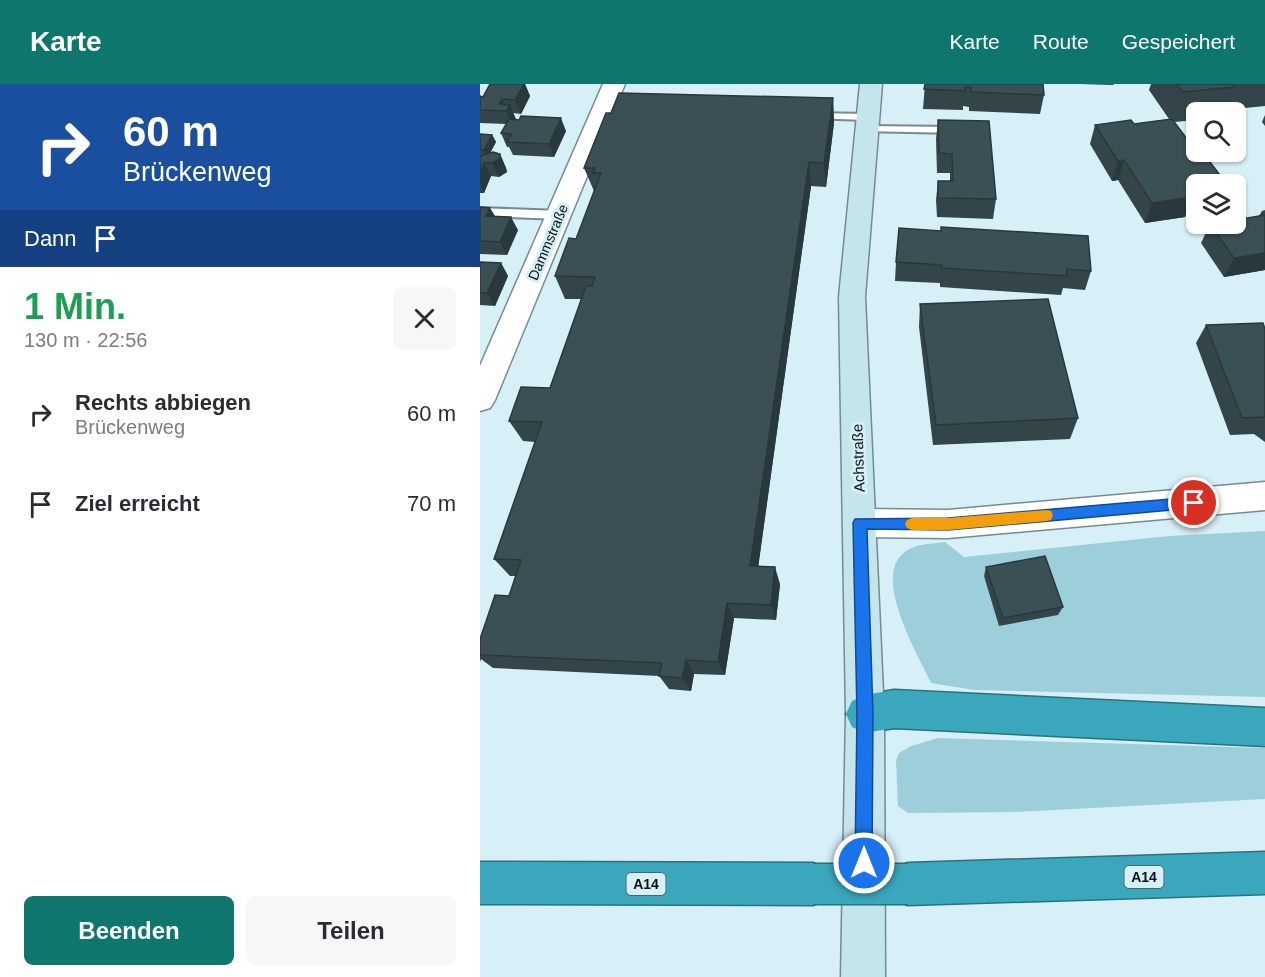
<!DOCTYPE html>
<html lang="de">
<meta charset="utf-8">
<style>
:root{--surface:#fff;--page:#f7f7f7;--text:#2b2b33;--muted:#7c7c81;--accent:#0f766e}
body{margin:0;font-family:Arial,sans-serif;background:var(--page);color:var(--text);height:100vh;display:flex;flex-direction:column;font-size:22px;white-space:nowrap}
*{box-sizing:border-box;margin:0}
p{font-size:20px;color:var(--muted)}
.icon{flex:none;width:33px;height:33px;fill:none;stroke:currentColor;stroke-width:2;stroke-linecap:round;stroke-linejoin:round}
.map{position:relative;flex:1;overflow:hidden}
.details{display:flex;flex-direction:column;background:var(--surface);width:480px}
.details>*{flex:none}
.banner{background:#1a4fa0;color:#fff;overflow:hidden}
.buttons{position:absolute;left:706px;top:18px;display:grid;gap:12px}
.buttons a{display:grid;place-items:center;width:60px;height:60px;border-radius:9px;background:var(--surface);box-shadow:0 2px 4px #0004;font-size:30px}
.pin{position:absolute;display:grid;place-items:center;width:51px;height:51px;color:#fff;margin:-26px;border:3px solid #fff;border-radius:50%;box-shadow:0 2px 6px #0007}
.me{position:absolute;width:66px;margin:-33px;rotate:0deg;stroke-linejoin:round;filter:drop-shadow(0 0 4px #0008)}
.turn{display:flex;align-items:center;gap:21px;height:126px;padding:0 24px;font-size:27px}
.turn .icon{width:78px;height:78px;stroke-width:2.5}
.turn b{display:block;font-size:42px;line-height:51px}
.then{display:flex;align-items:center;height:57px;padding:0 24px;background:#0003;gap:12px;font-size:22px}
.round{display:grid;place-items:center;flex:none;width:63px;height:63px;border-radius:9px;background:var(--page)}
.summary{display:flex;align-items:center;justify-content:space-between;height:102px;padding:0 24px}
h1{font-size:36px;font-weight:700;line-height:45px;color:#1e9e55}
.primary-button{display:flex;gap:12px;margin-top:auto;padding:12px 24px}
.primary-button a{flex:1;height:69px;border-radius:9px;background:var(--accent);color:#fff;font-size:24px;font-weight:700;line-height:69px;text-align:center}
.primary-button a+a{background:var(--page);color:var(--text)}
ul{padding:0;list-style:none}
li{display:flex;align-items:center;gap:18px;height:90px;padding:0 24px}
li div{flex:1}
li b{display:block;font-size:22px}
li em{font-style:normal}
header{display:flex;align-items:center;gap:36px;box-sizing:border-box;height:84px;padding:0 30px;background:var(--accent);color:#fff}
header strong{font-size:28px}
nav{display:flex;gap:33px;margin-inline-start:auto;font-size:21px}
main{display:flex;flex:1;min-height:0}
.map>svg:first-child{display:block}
</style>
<header>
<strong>Karte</strong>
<nav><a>Karte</a><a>Route</a><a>Gespeichert</a></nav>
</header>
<main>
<section class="details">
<div class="banner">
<div class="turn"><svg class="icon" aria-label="right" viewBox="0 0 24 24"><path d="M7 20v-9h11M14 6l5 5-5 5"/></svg><div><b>60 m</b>Brückenweg</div></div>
<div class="then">Dann<svg class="icon" aria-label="arrive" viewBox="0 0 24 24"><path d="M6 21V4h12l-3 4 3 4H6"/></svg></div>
</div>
<div class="summary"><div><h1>1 Min.</h1><p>130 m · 22:56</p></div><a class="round"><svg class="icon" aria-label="close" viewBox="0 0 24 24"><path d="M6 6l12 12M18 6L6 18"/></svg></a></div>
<ul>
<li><svg class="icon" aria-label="right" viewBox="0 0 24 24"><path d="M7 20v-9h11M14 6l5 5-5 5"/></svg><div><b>Rechts abbiegen</b><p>Brückenweg</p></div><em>60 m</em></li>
<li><svg class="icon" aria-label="arrive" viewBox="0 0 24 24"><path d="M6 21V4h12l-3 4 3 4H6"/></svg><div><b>Ziel erreicht</b></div><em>70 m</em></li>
</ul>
<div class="primary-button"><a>Beenden</a><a>Teilen</a></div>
</section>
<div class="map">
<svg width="785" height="893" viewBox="0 0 785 893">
<rect width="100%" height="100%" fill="#d7eff6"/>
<g fill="#9dcfdb">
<path d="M785,447V613L494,606L451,599C438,571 391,492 425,468C436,459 451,460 465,458L484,473L689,452Z"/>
<path d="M458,654L785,664V715L536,728L428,729L418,722L416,676L419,669L431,662Z"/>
</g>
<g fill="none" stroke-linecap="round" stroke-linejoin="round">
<defs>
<g id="lane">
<path d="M333,29L387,30L393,33L387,36L329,34V30Z"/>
<path d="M385,42L477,43L483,46L477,49L381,47V43Z"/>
<path d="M0,124L80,127L86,131L80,135L0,132Z"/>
</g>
<g id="street">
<path d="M123,0H145L15,316L10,324L0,327V282Z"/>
<path d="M785,398V426L468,454L380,453L368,449L364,439L368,429L380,425L468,426Z"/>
</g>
<path id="secondary" d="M380,0H402L385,213L404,630L405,893H361L366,630L359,213Z"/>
<g id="highway">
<path d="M414,606L785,624V662L414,644L385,649L372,643L366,630L372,617L385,611Z"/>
<path d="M785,768V810L428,821L413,815L407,800L413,785L428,779Z"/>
<path d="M0,778L333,779L348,785L354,800L348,815L333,821L0,820Z"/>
</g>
</defs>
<use href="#lane" stroke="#758b91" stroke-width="4"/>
<use href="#street" stroke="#758b91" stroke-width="3"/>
<use href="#secondary" stroke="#758b91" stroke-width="3"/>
<use href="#highway" stroke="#297282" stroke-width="3"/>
<use href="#lane" fill="#fff" fill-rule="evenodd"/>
<use href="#street" fill="#fff" fill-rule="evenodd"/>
<use href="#secondary" fill="#c4e5eb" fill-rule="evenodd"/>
<use href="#highway" fill="#3ba7bd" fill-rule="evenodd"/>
<defs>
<path id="highway-bridge" d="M333,800H428"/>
</defs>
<use href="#highway-bridge" stroke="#297282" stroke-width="43" stroke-linecap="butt"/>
<use href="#highway-bridge" stroke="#3ba7bd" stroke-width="40"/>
</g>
<g fill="#334549">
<path d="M10,0H45L50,12L41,30L33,29L35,35L86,47L74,73L33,71L29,63H27L21,49L26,40L0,39V26L3,13Z"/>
<path d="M445,0H563L564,11L560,30L489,27V23L483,22V26L443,25Z"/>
<path d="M600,0H634L633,1Z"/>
<path d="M671,0H785V22L745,26L744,28H717V36L694,38L707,127L705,133L665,139L638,96L632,97L610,60L615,41L654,40L689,35L669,6Z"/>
<path d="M353,14L354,39L346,103L331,102L278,483L300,500L296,536L254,534L245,591L214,590L211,607L189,605L179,592L13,584L1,575L0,578V555L29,512L36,492H30L14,475L55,358L43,357L29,337L70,304L101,215H85L75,192L96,155L114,107L104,84L131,29Z"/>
<path d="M785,31V42L782,38Z"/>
<path d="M458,36L516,115L513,135L457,133L456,116L458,97H470V89H457L456,55Z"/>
<path d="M0,50L12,51L16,58L10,69L20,70L26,84L27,88L19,93L11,92L4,109H0Z"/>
<path d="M0,123L10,124L15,132L38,146L27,171L0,170Z"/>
<path d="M785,126V186L744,193L721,159L730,140L779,132L782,127Z"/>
<path d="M419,144L611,187L605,206L583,204L581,211L460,203V199L415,197L416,178Z"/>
<path d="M0,178L21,179L28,192L15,222L0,221Z"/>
<path d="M440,220L598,334L590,355L453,361L439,243Z"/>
<path d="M726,241L785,245V358L774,350L750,351L716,259Z"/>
<path d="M506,483L583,523L578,531L519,542L504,492Z"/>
</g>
<g fill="#29383c">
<path d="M44,0H45L50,12L41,30L35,16Z"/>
<path d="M353,14L354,39L346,103L344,79Z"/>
<path d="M22,15L26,26L30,21L36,35L32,40L26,27L19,20Z"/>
<path d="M81,34L86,47L74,73L69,60Z"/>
<path d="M12,51L16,58L8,73L4,66Z"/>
<path d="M20,70L26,84L27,88L19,93L12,79Z"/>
<path d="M644,76L638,96L632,97L638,77Z"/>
<path d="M329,78L331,102L276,499L270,482Z"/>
<path d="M4,79L11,92L4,109L0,101V88Z"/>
<path d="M717,108V126L707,127L705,133L665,139L672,119L710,109Z"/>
<path d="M10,124L17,137L6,132Z"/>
<path d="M31,133L38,146L27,171L20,158Z"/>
<path d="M785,169V186L744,193L754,174Z"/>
<path d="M21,179L28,192L15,222L7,209Z"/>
<path d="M295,483L300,500L296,536L291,521Z"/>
<path d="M247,519L254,534L245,591L238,578Z"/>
<path d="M206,576L214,590L211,607L202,594Z"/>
</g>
<g fill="#3b5055" stroke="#29383c" stroke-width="1.5">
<path d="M10,0H44L35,16L22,15L19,20L30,21L26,27L0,26V12L3,13Z"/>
<path d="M445,0H563L564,11L491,8V3H485V7L444,5Z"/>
<path d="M696,0H753L755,3L703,8Z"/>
<path d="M139,9L353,14L344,79L329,78L270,482L295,483L291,521L247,519L238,578L206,576L202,594L179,592L182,579L0,571V555L15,511L29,512L41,476L14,475L62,338L29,337L41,303L70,304L106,202H112L115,193L75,192L89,154L96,155L121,89H113L115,84H104L126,29H131Z"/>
<path d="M41,32L81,34L69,60L27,58L32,50L21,49L29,35L39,36Z"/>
<path d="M692,35L716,67L722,68L747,100H717V108L710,109L713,113L672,119L644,76L638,77L615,41L651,36L654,40Z"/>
<path d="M458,36L509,37L516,115L458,114V97H473L472,70L459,69Z"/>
<path d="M0,50L12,51L4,66H0Z"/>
<path d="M13,68L20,70V75L12,79H4L0,88V72Z"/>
<path d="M0,123L10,124L6,132L31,133L20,158L0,157Z"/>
<path d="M785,131V169L754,174L730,140H756V136Z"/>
<path d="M461,143L608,152L611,187L587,185V192L462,184V181L416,178L419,144L461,147Z"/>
<path d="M0,178L21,179L7,209H0Z"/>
<path d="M568,215L598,334L456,341L440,220Z"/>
<path d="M783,239L785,245V333L762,334L726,241Z"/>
<path d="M565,472L583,523L523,534L506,483Z"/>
</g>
<path fill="#1a73e8" stroke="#114b97" stroke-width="1.5" d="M714,413L721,419L714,424L468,446L387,445L393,630L392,779L390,785L384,787L378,785L375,779L377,630L373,439L375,435L468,434Z"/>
<path fill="#f59e0b" d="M567,426L571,427L573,431L571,436L567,437L468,446H432L427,444L425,440L427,436L432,434H468Z"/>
<g text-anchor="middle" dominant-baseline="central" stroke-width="6" stroke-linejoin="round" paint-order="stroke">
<g font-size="14" fill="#081113" stroke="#d7eff6">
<text transform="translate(68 158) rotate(-67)">Dammstraße</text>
</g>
<g fill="#d7eff6" stroke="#465457" stroke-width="1.5">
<rect x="644.5" y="782" width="39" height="22" rx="4.5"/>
<rect x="146.5" y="789" width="39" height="22" rx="4.5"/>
</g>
<g font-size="14" font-weight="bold" fill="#081113">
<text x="664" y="793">A14</text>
<text x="166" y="800">A14</text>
</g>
<g font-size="15" fill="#081113" stroke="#d7eff6">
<text transform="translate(378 374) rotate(-92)">Achstraße</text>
</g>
</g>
</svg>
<div class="buttons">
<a><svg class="icon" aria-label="search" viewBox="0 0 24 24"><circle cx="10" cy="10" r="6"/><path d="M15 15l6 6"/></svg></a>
<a><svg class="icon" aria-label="layers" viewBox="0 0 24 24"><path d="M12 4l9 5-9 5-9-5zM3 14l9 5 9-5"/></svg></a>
</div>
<div class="pin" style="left:714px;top:419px;background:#d93025"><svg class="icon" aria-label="arrive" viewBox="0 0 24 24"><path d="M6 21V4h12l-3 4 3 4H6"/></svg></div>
<svg class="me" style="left:384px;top:779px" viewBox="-20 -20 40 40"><circle r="17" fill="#1a73e8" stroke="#fff" stroke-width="3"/><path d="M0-11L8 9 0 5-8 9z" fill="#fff"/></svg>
</div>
</main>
